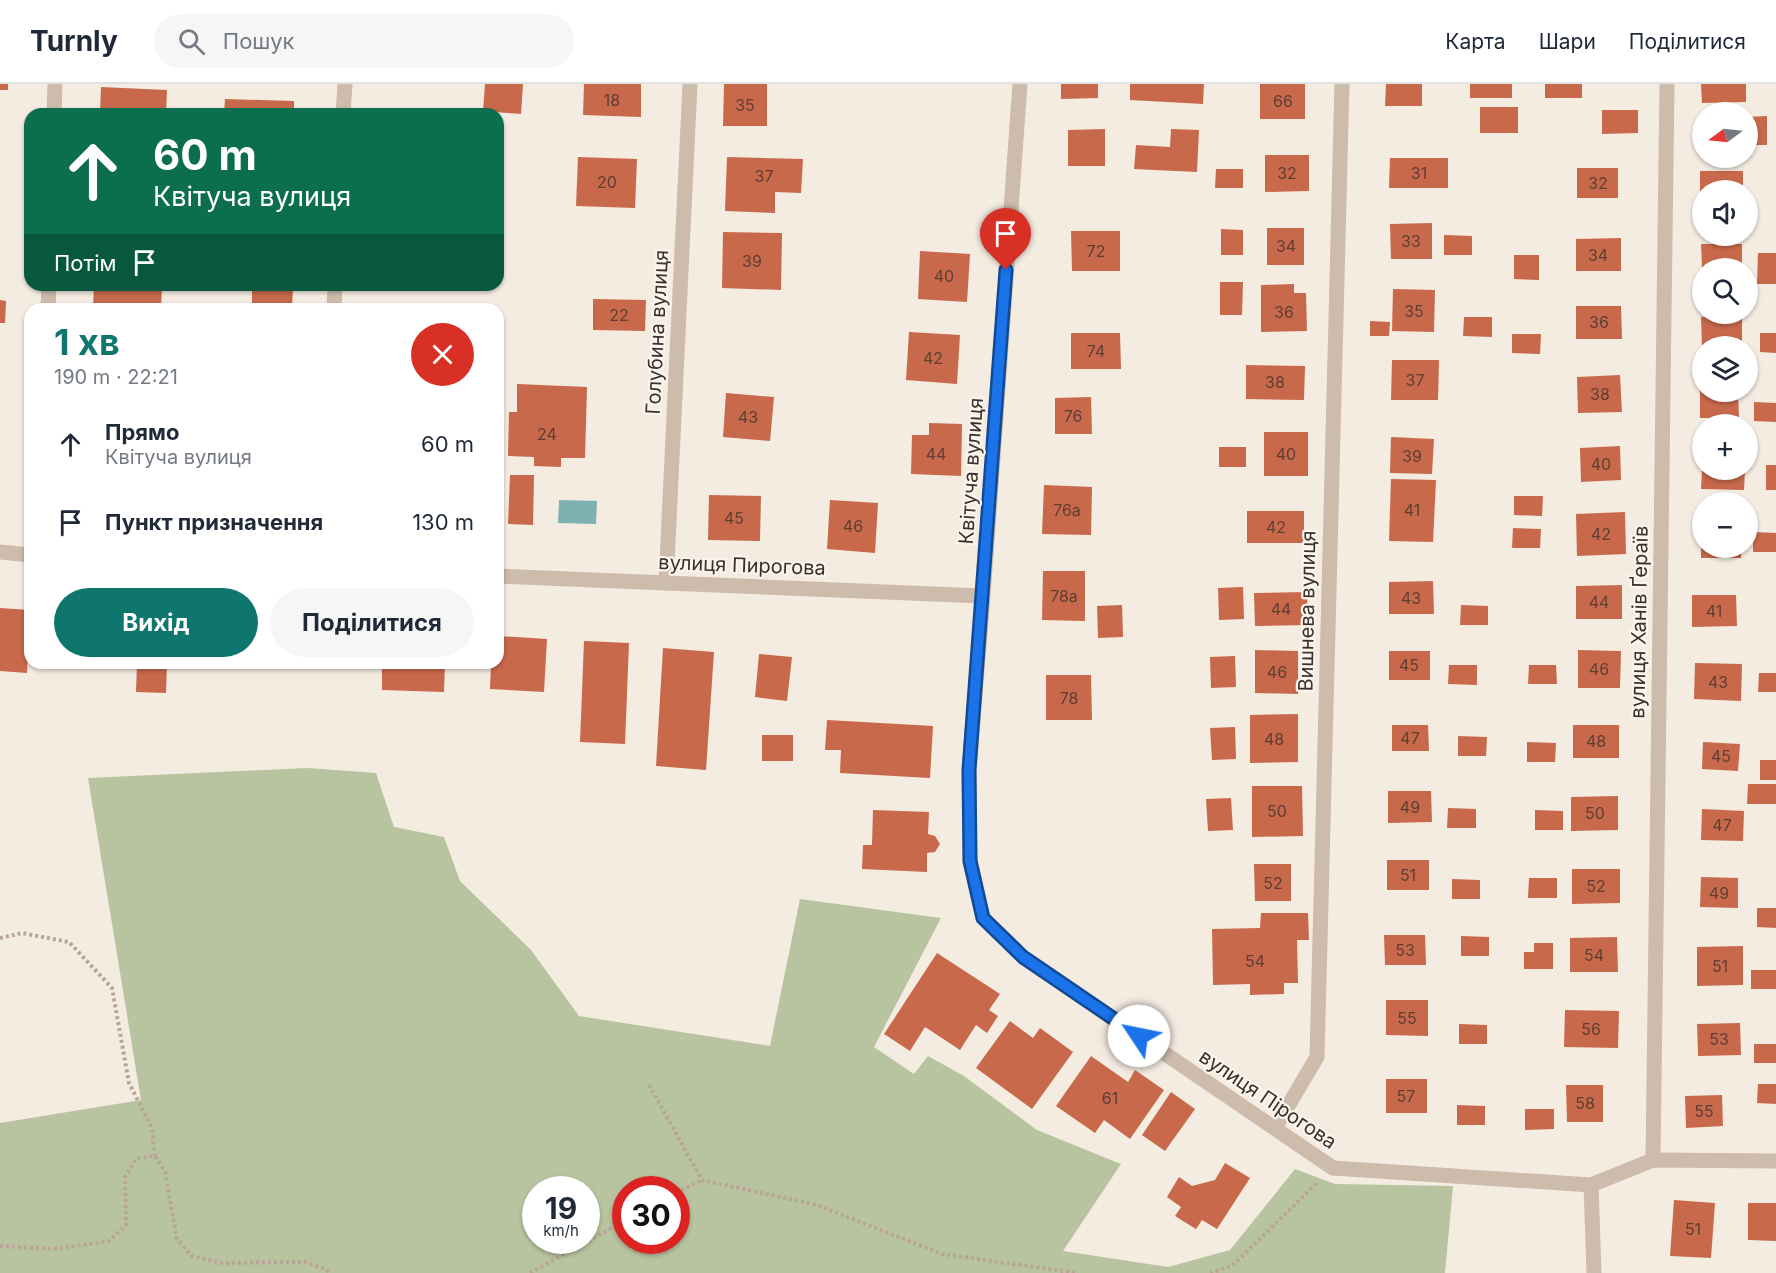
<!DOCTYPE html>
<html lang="uk">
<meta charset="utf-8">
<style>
:root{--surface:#fff;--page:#f6f6f7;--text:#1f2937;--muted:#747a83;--line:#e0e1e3;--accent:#0f766e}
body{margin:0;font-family:Inter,sans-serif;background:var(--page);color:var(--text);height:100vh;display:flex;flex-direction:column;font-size:22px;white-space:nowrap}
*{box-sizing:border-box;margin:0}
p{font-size:20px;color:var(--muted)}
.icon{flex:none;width:33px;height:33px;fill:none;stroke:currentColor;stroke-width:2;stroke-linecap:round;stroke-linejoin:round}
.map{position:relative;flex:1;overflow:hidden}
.side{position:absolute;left:24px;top:219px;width:480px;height:366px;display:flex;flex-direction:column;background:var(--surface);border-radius:18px;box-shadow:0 2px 4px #0004}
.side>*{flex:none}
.hud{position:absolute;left:24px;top:24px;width:480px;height:183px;border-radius:18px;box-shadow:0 2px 4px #0004;background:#0b6e4f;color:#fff;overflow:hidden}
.needle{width:39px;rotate:255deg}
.fabs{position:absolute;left:1692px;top:18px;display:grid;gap:12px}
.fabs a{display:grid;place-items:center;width:66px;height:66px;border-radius:50%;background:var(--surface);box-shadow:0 2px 4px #0004;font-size:30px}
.speed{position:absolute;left:522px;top:1092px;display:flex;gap:12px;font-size:30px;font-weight:700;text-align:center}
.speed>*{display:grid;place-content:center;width:78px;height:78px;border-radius:50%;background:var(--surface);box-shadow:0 2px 4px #0004;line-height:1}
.speed small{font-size:15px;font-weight:400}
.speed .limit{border:9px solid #d22;background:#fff;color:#111}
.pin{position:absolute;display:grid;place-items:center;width:51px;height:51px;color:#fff;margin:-62px -26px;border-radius:50% 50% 50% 0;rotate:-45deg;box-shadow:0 0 6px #0007}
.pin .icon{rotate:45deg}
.me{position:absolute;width:66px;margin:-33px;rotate:304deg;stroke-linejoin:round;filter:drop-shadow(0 0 4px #0008)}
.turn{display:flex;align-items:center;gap:21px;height:126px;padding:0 30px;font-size:27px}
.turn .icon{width:78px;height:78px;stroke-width:2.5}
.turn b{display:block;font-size:42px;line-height:51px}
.then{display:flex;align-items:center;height:57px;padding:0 30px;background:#0003;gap:12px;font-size:22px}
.round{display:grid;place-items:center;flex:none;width:63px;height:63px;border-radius:32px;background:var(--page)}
.summary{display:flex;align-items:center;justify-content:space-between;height:102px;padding:0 30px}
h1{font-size:36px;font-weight:700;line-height:45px;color:var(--accent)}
.action{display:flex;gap:12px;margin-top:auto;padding:12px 30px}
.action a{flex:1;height:69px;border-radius:36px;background:var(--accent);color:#fff;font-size:24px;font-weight:700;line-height:69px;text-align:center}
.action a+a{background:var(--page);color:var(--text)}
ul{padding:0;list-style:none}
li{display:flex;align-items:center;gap:18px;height:78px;padding:0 30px}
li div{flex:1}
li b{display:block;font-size:22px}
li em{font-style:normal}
header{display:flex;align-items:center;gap:36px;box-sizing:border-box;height:84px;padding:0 30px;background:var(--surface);border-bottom:2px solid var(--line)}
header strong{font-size:28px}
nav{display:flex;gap:33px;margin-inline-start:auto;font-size:21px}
.search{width:420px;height:54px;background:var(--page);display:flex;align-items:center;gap:15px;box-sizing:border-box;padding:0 21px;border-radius:33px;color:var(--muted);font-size:22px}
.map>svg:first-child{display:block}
</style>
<header>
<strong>Turnly</strong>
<div class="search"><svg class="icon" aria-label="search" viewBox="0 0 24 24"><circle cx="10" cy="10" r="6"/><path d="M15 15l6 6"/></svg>Пошук</div>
<nav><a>Карта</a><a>Шари</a><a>Поділитися</a></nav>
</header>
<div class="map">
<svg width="1776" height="1189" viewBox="0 0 1776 1189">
<rect width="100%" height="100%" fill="#f4ebe1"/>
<path fill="#b8c4a0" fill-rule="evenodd" d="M307,684L376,689L394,743L444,753L460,797L531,866L579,932L770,962L800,815L941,834L874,963L914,990L928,972L964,992L1037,1046L1121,1080L1063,1167L1168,1183L1230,1166L1295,1085L1335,1100L1453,1102L1445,1189H0V1039L141,1016L88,694ZM536,1106H586V1156H536ZM626,1106H676V1156H626Z"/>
<path fill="#7fb0b2" d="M559,416L597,417L596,440L558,439Z"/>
<g fill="#c8694b">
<rect x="0" y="0" width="8" height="6"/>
<path d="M485,0H523L521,30L483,27Z"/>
<path d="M584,0H641V33L583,31Z"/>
<path d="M724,0H767V42H723Z"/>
<path d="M1061,0H1098V14L1061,15Z"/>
<path d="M1130,0H1204L1203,20L1130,16Z"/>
<rect x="1260" y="0" width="45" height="35"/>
<path d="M1386,0H1422V22H1385Z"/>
<rect x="1470" y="0" width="42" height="14"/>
<rect x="1545" y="0" width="37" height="14"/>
<path d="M1701,0H1746V18L1702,19Z"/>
<path d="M101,3L167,6L166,30H100Z"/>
<path d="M225,15L294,17V30H224Z"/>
<rect x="1480" y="23" width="38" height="26"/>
<path d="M1602,26H1638V49L1602,50Z"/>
<path d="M1767,32V61H1748V33Z"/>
<path d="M1105,45V82H1068V46Z"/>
<path d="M1171,45L1199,46L1197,88L1134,85L1136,61L1170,63Z"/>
<path d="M1265,71H1309V107L1265,108Z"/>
<path d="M578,73L637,75L635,124L576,122Z"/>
<path d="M727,73L803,75L801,109L775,108V129L725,127Z"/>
<path d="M1390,74H1448V104H1389Z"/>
<rect x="1577" y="84" width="41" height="30"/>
<path d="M1216,85H1243V104H1215Z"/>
<path d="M1700,87H1743V106H1702V125H1700Z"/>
<path d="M1432,139V175H1391L1390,140Z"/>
<rect x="1267" y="144" width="37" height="37"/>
<path d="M1221,145L1243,146V171H1221Z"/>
<path d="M1071,147H1120V187H1072Z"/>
<path d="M723,148L782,149L781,206L722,204Z"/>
<path d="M1444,151L1472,152V171H1444Z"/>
<path d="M1621,154V187H1576V155Z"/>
<path d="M1701,160H1742V184H1702Z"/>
<path d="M920,167L970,170L967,218L918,215Z"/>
<path d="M1758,169H1776V200H1757Z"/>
<path d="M1514,171H1539V196L1514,195Z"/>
<path d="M1220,198H1243L1242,231H1220Z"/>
<path d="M1294,200V209H1306L1307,247L1261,248V201Z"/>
<path d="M94,201H162L161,225H93Z"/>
<path d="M252,202L293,203L292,225H252Z"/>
<path d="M1393,205L1435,206L1434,248L1392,247Z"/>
<path d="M593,215L646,216L645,247L593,246Z"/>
<path d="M0,216L6,217L5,239H0Z"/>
<path d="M1576,222H1621L1622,255H1576Z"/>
<path d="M1464,233H1492V253L1463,252Z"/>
<path d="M1701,233H1742V262H1702Z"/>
<path d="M1370,237L1390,238L1389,252H1370Z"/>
<path d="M909,248L960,251L957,300L906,296Z"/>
<path d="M1071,249H1120L1121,285H1071Z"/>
<path d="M1760,249H1776V269L1760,268Z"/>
<path d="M1512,250H1541L1540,270L1512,269Z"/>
<path d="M498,252H503L502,290H498Z"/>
<path d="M1392,276H1439L1438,316H1391Z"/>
<path d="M1246,281L1305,282L1304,316L1246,315Z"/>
<path d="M1620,291L1622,328L1578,329L1577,293Z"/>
<path d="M498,292H502L501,317L498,316Z"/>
<path d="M517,300L587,303L585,374H561V383L534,382V373L508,372L509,328H517Z"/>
<path d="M1700,304H1702V308H1738L1739,334H1700Z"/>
<path d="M726,309L774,313L770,357L723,353Z"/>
<path d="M1091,313L1092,350H1055V314Z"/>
<path d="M1754,318L1776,319V338L1754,337Z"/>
<path d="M929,339L962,340L961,392L911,390L912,351H929Z"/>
<rect x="1264" y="348" width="44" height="44"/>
<path d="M1391,353L1434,355L1432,390L1390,389Z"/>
<path d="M1620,362L1621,396L1581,398L1580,364Z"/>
<rect x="1219" y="363" width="27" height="20"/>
<rect x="1766" y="381" width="10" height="25"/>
<path d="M1702,386H1745L1744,406L1701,405Z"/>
<path d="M510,391H534L533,441L508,440Z"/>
<path d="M1391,395L1436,396L1433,458L1389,457Z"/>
<path d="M1044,401L1092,403L1091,451L1042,450Z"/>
<path d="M709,411L761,412L760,457L708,456Z"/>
<path d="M1514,412H1543L1542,432L1514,431Z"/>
<path d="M830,416L878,419L875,469L827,465Z"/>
<rect x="1247" y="427" width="57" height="32"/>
<path d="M1625,428L1626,470L1577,472L1576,430Z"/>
<path d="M1513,444L1541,445L1540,464H1512Z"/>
<path d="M1753,448L1776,449V468H1753Z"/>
<rect x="1701" y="464" width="40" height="10"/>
<path d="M1043,487H1085V537L1042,536Z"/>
<path d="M1433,497L1434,530H1389V498Z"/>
<path d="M1622,501V535H1576V502Z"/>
<path d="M1243,503L1244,535L1219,536L1218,504Z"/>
<path d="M1307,508L1308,541L1255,542L1254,509Z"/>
<path d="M1692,511H1736L1737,542L1692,543Z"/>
<path d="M1122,521L1123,553L1098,554L1097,522Z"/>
<path d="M1461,521L1488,522V541H1460Z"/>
<path d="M0,524L30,526L27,589L0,587Z"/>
<path d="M498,552L547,555L544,608L490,605L491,579H498Z"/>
<path d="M584,557L629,559L625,660L580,658Z"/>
<path d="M663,564L714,568L706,686L656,682Z"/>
<path d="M1255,566L1298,567V610L1255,609Z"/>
<path d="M1578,566L1621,567L1620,604H1578Z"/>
<rect x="1389" y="567" width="41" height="29"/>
<path d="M759,570L792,573L787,617L755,613Z"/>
<path d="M1235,572L1236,603L1211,604L1210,573Z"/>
<path d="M137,579H167L166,609L136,608Z"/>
<path d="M382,579H445L444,608L382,606Z"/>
<path d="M1695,579L1742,580L1741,617L1694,615Z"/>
<path d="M1449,581H1477V601L1448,600Z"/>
<path d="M1529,581H1556L1557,600H1528Z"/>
<path d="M1759,589H1776V608H1758Z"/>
<path d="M1046,591H1091L1092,636H1046Z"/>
<path d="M1298,630V678L1250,679V631Z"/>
<path d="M827,636L933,642L930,694L840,689L841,666H825Z"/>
<path d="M1392,641H1428L1429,667H1392Z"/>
<rect x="1573" y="641" width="46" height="33"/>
<path d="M1235,643L1236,675L1212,676L1210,644Z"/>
<rect x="762" y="651" width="31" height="26"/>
<path d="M1458,652L1487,653L1486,672H1458Z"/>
<path d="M1527,658L1556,659L1555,678H1527Z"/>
<path d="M1703,658L1740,660L1738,687L1702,685Z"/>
<rect x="1760" y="676" width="16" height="20"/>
<path d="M1748,700H1776V720H1747Z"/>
<path d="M1252,702H1302L1303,752L1252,753Z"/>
<path d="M1388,707H1431L1432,738L1388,739Z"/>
<path d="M1618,712V746L1571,747V713Z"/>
<path d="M1231,714L1233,746L1208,747L1206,715Z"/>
<path d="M1448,724L1476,725V744H1447Z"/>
<path d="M1702,725L1744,727L1743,757L1701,756Z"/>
<path d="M873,726L929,728L928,750L935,752L940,760L935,768L927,769V788L862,785L863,761H872Z"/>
<path d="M1535,726L1563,727V746H1535Z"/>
<rect x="1387" y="776" width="42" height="30"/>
<path d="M1254,780H1291V817H1255Z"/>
<path d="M1572,785H1620V819L1572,820Z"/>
<path d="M1701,793L1738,794V824L1700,823Z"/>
<path d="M1529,794H1557V814H1528Z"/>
<path d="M1452,795L1480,796V815H1452Z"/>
<path d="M1757,824H1776V844L1757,843Z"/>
<path d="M1261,829H1308L1309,856H1297L1298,899H1284V910L1250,911V900L1213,901L1212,845L1260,844Z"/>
<path d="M1384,851H1425L1426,881H1385Z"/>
<path d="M1461,852L1489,853V872H1461Z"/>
<path d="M1617,853L1618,888H1570V854Z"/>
<path d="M1534,859H1553V885H1524V868H1534Z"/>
<path d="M1743,862V901L1697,902V863Z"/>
<path d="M937,869L1000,910L989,926L998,932L987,949L976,941L960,966L925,943L910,967L884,950Z"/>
<rect x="1751" y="886" width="25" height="19"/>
<path d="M1386,916H1428V952L1386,951Z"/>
<path d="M1565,926L1619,927L1618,964L1564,963Z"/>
<path d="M1010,937L1033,954L1040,944L1073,968L1032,1025L976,984Z"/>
<path d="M1740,939L1741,971L1698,972L1697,940Z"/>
<path d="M1459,940L1487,941V960H1459Z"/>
<rect x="1754" y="960" width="22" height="19"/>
<path d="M1091,972L1128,998L1135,986L1164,1006L1130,1055L1104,1036L1095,1049L1056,1022Z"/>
<rect x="1386" y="995" width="41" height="34"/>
<path d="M1758,1000H1776V1020L1757,1019Z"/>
<path d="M1566,1001H1603V1038H1567Z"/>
<path d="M1171,1008L1195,1025L1165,1067L1142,1051Z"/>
<path d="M1722,1011L1723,1042L1686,1044L1685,1012Z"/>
<path d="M1457,1021L1485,1022V1041H1457Z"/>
<path d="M1525,1025H1554V1045L1525,1046Z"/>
<path d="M1225,1079L1250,1094L1217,1145L1202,1136L1196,1145L1175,1132L1181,1123L1167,1113L1179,1093L1192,1102L1215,1096Z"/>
<path d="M1674,1116L1715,1119L1711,1174L1670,1172Z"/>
<path d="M1748,1119H1776V1157L1748,1156Z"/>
</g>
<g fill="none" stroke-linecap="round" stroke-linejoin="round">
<g stroke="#b9a596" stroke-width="4" stroke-dasharray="3 3" stroke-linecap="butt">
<path d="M0,854L22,849L69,858L112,904L129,999L152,1044L155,1072"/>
<path d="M649,1001L702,1096L817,1121L942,1170L1078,1189"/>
<path d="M676,1109L702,1096"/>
<path d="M0,1162L54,1165L109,1157L126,1141L125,1093L137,1074L155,1072L165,1088L177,1155L192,1172L222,1179L305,1178L327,1186L329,1189"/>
<path d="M530,1189L626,1136"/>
<path d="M1210,1189L1232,1182L1317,1099"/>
</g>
<g stroke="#cdbbac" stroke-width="15">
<path d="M1020,0L983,512L969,686L970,777L983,834L1023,873L1333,1084L1591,1101L1653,1076L1776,1077"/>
<path d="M54,30L55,0"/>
<path d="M343,30L345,0"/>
<path d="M48,225L49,201"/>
<path d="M334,225L335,201"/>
<path d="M0,468L30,471"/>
<path d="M498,492L983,512"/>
<path d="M666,499L690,0"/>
<path d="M1275,1044L1317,973L1342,0"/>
<path d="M1653,1076L1667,0"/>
<path d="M1591,1101L1594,1189"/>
</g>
</g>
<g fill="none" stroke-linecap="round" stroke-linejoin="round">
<defs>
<path id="route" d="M1006,186L969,686L970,777L983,834L1023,873L1139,952"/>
</defs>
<use href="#route" stroke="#114b97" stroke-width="15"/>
<use href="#route" stroke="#1a73e8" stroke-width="10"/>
</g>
<g text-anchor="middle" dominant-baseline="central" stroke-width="4.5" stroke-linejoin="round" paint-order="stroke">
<g font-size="16" fill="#5e3e33">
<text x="612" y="16">18</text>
<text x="1283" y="17">66</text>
<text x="745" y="21">35</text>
<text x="1287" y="89">32</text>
<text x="1419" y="89">31</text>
<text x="764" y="92">37</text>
<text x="607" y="98">20</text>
<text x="1598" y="99">32</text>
<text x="1411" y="157">33</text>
<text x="1286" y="162">34</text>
<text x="1096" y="167">72</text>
<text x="1598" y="171">34</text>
<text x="752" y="177">39</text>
<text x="944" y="192">40</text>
<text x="1414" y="227">35</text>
<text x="1284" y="228">36</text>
<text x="619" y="231">22</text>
<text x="1599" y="238">36</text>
<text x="1096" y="267">74</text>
<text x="933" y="274">42</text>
<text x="1415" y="296">37</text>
<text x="1275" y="298">38</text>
<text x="1600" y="310">38</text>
<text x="1073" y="332">76</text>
<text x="748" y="333">43</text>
<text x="547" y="350">24</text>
<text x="936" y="370">44</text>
<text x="1286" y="370">40</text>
<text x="1412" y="372">39</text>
<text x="1601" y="380">40</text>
<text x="1067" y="426">76а</text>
<text x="1412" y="426">41</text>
<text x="734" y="434">45</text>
<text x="853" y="442">46</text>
<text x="1276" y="443">42</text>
<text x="1601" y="450">42</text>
<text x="1064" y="512">78а</text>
<text x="1411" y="514">43</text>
<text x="1599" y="518">44</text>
<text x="1281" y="525">44</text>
<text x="1714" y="527">41</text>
<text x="1409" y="581">45</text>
<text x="1599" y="585">46</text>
<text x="1277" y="588">46</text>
<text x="1718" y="598">43</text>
<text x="1069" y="614">78</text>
<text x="1410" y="654">47</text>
<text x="1274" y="655">48</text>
<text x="1596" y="657">48</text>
<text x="1721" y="672">45</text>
<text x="1410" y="723">49</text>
<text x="1277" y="727">50</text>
<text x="1595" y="729">50</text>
<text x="1722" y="741">47</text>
<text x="1408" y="791">51</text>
<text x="1273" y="799">52</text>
<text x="1596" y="802">52</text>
<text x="1719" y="809">49</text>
<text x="1405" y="866">53</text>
<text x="1594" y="871">54</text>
<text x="1255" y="877">54</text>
<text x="1720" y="882">51</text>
<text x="1407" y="934">55</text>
<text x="1591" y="945">56</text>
<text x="1719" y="955">53</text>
<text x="1406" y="1012">57</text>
<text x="1110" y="1014">61</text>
<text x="1585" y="1019">58</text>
<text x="1704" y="1027">55</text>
<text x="1693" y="1145">51</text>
</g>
<g font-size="20" fill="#3b302b" stroke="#fbf5ee">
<text transform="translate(657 248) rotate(-87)">Голубина вулиця</text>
<text transform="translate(971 387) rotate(-86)">Квітуча вулиця</text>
<text transform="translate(742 481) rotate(2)">вулиця Пирогова</text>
<text transform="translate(1307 527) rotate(-89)">Вишнева вулиця</text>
<text transform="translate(1639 538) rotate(-89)">вулиця Ханів Ґераїв</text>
<text transform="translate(1268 1015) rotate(34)">вулиця Пірогова</text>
</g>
</g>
</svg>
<div class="fabs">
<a><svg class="needle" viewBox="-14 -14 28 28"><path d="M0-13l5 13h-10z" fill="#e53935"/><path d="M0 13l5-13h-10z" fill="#747a83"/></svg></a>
<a><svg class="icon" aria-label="sound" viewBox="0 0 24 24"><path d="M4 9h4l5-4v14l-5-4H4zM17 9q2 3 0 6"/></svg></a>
<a><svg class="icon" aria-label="search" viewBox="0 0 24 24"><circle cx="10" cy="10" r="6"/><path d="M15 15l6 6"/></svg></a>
<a><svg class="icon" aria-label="layers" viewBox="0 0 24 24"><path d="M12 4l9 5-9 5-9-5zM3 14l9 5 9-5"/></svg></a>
<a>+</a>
<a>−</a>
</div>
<div class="speed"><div>19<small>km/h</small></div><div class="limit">30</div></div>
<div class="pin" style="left:1006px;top:186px;background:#d93025"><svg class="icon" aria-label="arrive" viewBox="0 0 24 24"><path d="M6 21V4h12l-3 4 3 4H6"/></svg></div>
<svg class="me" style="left:1139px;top:952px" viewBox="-20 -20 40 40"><circle r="19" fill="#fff"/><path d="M0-13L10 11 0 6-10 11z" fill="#1a73e8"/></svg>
<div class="hud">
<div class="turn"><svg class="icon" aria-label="ahead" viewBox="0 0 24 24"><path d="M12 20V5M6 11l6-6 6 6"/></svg><div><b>60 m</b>Квітуча вулиця</div></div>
<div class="then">Потім<svg class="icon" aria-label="arrive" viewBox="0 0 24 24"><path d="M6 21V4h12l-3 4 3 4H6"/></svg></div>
</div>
<section class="side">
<div class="summary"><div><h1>1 хв</h1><p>190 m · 22:21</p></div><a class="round" style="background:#d93025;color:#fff"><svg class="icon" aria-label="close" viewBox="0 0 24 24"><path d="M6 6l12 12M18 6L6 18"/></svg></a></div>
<ul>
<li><svg class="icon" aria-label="ahead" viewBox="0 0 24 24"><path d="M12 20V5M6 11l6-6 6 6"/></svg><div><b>Прямо</b><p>Квітуча вулиця</p></div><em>60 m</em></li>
<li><svg class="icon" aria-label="arrive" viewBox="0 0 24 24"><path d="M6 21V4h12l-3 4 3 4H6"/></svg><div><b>Пункт призначення</b></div><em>130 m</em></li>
</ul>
<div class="action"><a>Вихід</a><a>Поділитися</a></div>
</section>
</div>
